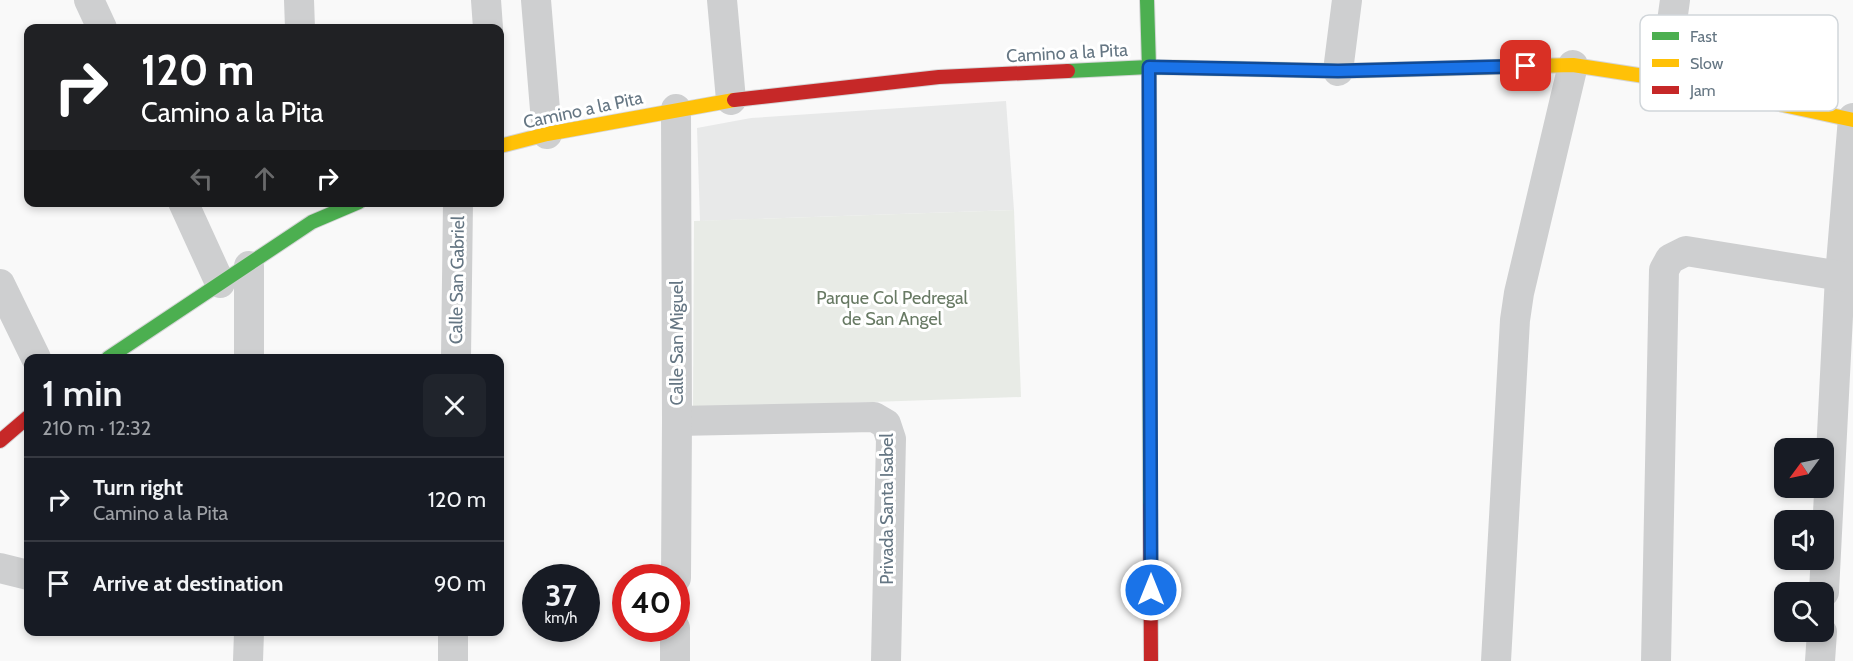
<!DOCTYPE html>
<meta charset="utf-8">
<style>
:root{--surface:#171b24;--page:#20242c;--text:#f1f3f6;--muted:#9ea1a6;--line:#363941}
body{margin:0;font-family:Cabin,sans-serif;background:var(--page);color:var(--text);height:100vh;display:flex;flex-direction:column;font-size:22px;white-space:nowrap}
*{box-sizing:border-box;margin:0}
p{font-size:20px;color:var(--muted)}
.icon{flex:none;width:33px;height:33px;fill:none;stroke:currentColor;stroke-width:2;stroke-linecap:round;stroke-linejoin:round}
.map{position:relative;flex:1;overflow:hidden}
.panel{position:absolute;left:24px;top:354px;width:480px;height:282px;display:flex;flex-direction:column;background:var(--surface);border-radius:12px;box-shadow:0 3px 9px #0003}
.panel>*{flex:none}
.guide{position:absolute;left:24px;top:24px;width:480px;height:183px;border-radius:12px;box-shadow:0 3px 9px #0003;background:#202124;color:#fff;overflow:hidden}
.needle{width:39px;rotate:237deg}
.buttons{position:absolute;left:1774px;top:438px;display:grid;gap:12px}
.buttons a{display:grid;place-items:center;width:60px;height:60px;border-radius:12px;background:var(--surface);box-shadow:0 3px 9px #0003;font-size:30px}
.speed{position:absolute;left:522px;top:564px;display:flex;gap:12px;font-size:30px;font-weight:700;text-align:center}
.speed>*{display:grid;place-content:center;width:78px;height:78px;border-radius:50%;background:var(--surface);box-shadow:0 3px 9px #0003;line-height:1}
.speed small{font-size:15px;font-weight:400}
.speed .limit{border:9px solid #d22;background:#fff;color:#111}
.pin{position:absolute;display:grid;place-items:center;width:51px;height:51px;color:#fff;margin:-26px;border-radius:12px;box-shadow:0 3px 9px #0006}
.me{position:absolute;width:66px;margin:-33px;rotate:0deg;stroke-linejoin:round;filter:drop-shadow(0 0 4px #0008)}
.turn{display:flex;align-items:center;gap:21px;height:126px;padding:0 18px;font-size:27px}
.turn .icon{width:78px;height:78px;stroke-width:2.5}
.turn b{display:block;font-size:42px;line-height:51px}
.lanes{display:flex;align-items:center;height:57px;padding:0 18px;background:#0003;justify-content:center;gap:30px;direction:ltr}
.lanes .off{opacity:.35}
.round{display:grid;place-items:center;flex:none;width:63px;height:63px;border-radius:12px;background:var(--page)}
.summary{display:flex;align-items:center;justify-content:space-between;height:102px;padding:0 18px}
h1{font-size:36px;font-weight:600;line-height:45px}
ul{padding:0;list-style:none}
li{display:flex;align-items:center;gap:18px;height:84px;padding:0 18px;border-top:2px solid var(--line)}
li div{flex:1}
li b{display:block;font-size:22px}
li em{font-style:normal}
.map>svg:first-child{display:block}
</style>
<div class="map">
<svg width="1853" height="661" viewBox="0 0 1853 661">
<rect width="100%" height="100%" fill="#f9f9f9"/>
<path fill="#e8e9e9" d="M1006,101L1014,210L700,221L697,128L751,118Z"/>
<path fill="#e8ebe6" d="M1014,210L1021,397L693,408L694,221Z"/>
<g fill="none" stroke-linecap="round" stroke-linejoin="round">
<defs>
<g id="fast">
<path d="M1147,0L1149,67L1150,506"/>
<path d="M1068,71L1149,67L1338,71"/>
<path d="M108,358L312,222L359,202"/>
</g>
<g id="slow">
<path d="M1338,71L1573,65L1664,79L1853,120"/>
<path d="M500,146L547,134L734,100"/>
</g>
<g id="jam">
<path d="M734,100L939,77L1068,71"/>
<path d="M0,441L28,417"/>
<path d="M1150,506L1151,661"/>
</g>
</defs>
<use href="#fast" stroke="#d5d6d7" stroke-width="16"/>
<use href="#slow" stroke="#d5d6d7" stroke-width="16"/>
<use href="#jam" stroke="#d5d6d7" stroke-width="16"/>
<g stroke="#cecfd0" stroke-width="30">
<path d="M89,0L102,28"/>
<path d="M299,0L300,28"/>
<path d="M486,0L488,28"/>
<path d="M536,0L547,134"/>
<path d="M722,0L731,100"/>
<path d="M1338,71L1347,0"/>
<path d="M1664,79L1675,0"/>
<path d="M183,202L220,283"/>
<path d="M249,266V358"/>
<path d="M0,284L36,358"/>
<path d="M456,358L458,202"/>
<path d="M677,421L874,417L886,424L891,439L886,661"/>
<path d="M0,568L28,575"/>
<path d="M676,578L677,421L676,109"/>
<path d="M1824,592L1840,276L1853,118"/>
<path d="M248,661L249,632"/>
<path d="M453,661V632"/>
<path d="M675,661V628"/>
<path d="M1496,661L1515,320L1519,293L1573,65"/>
<path d="M1656,661L1664,270L1670,259L1686,251L1853,278"/>
<path d="M1820,661L1822,632"/>
</g>
<use href="#fast" stroke="#4caf50" stroke-width="14"/>
<use href="#slow" stroke="#ffc107" stroke-width="14"/>
<use href="#jam" stroke="#c62828" stroke-width="14"/>
</g>
<g fill="none" stroke-linecap="round" stroke-linejoin="round">
<defs>
<path id="route" d="M1151,590L1149,67L1338,71L1526,66"/>
</defs>
<use href="#route" stroke="#114b97" stroke-width="15"/>
<use href="#route" stroke="#1a73e8" stroke-width="10"/>
</g>
<g text-anchor="middle" dominant-baseline="central" stroke-width="6" stroke-linejoin="round" paint-order="stroke">
<g font-size="18" fill="#657683" stroke="#fff">
<text transform="translate(1067 53) rotate(-3)">Camino a la Pita</text>
<text transform="translate(583 110) rotate(-12)">Camino a la Pita</text>
<text transform="translate(457 280) rotate(-89)">Calle San Gabriel</text>
<text transform="translate(677 343) rotate(-90)">Calle San Miguel</text>
<text transform="translate(887 509) rotate(-90)">Privada Santa Isabel</text>
</g>
<g font-size="18" fill="#687a64" stroke="#fff">
<text x="892" y="298">Parque Col Pedregal<tspan x="892" dy="21">de San Angel</tspan></text>
</g>
</g>
<rect x="1640" y="15" width="198" height="96" rx="9" fill="#fff" stroke="#d1d6da" stroke-width="1.5"/>
<rect x="1652" y="32" width="27" height="8" fill="#4caf50"/>
<rect x="1652" y="59" width="27" height="8" fill="#ffc107"/>
<rect x="1652" y="86" width="27" height="8" fill="#c62828"/>
<g font-size="16" fill="#657683">
<text x="1690" y="42">Fast</text>
<text x="1690" y="69">Slow</text>
<text x="1690" y="96">Jam</text>
</g>
</svg>
<div class="buttons">
<a><svg class="needle" viewBox="-14 -14 28 28"><path d="M0-13l5 13h-10z" fill="#e53935"/><path d="M0 13l5-13h-10z" fill="#9ea1a6"/></svg></a>
<a><svg class="icon" aria-label="sound" viewBox="0 0 24 24"><path d="M4 9h4l5-4v14l-5-4H4zM17 9q2 3 0 6"/></svg></a>
<a><svg class="icon" aria-label="search" viewBox="0 0 24 24"><circle cx="10" cy="10" r="6"/><path d="M15 15l6 6"/></svg></a>
</div>
<div class="speed"><div>37<small>km/h</small></div><div class="limit">40</div></div>
<div class="pin" style="left:1526px;top:66px;background:#d93025"><svg class="icon" aria-label="arrive" viewBox="0 0 24 24"><path d="M6 21V4h12l-3 4 3 4H6"/></svg></div>
<svg class="me" style="left:1151px;top:590px" viewBox="-20 -20 40 40"><circle r="17" fill="#1a73e8" stroke="#fff" stroke-width="3"/><path d="M0-11L8 9 0 5-8 9z" fill="#fff"/></svg>
<div class="guide">
<div class="turn"><svg class="icon" aria-label="right" viewBox="0 0 24 24"><path d="M7 20v-9h11M14 6l5 5-5 5"/></svg><div><b>120 m</b>Camino a la Pita</div></div>
<div class="lanes"><svg class="icon off" aria-label="left" viewBox="0 0 24 24"><path d="M17 20v-9H6M10 6l-5 5 5 5"/></svg><svg class="icon off" aria-label="ahead" viewBox="0 0 24 24"><path d="M12 20V5M6 11l6-6 6 6"/></svg><svg class="icon" aria-label="right" viewBox="0 0 24 24"><path d="M7 20v-9h11M14 6l5 5-5 5"/></svg></div>
</div>
<section class="panel">
<div class="summary"><div><h1>1 min</h1><p>210 m · 12:32</p></div><a class="round"><svg class="icon" aria-label="close" viewBox="0 0 24 24"><path d="M6 6l12 12M18 6L6 18"/></svg></a></div>
<ul>
<li><svg class="icon" aria-label="right" viewBox="0 0 24 24"><path d="M7 20v-9h11M14 6l5 5-5 5"/></svg><div><b>Turn right</b><p>Camino a la Pita</p></div><em>120 m</em></li>
<li><svg class="icon" aria-label="arrive" viewBox="0 0 24 24"><path d="M6 21V4h12l-3 4 3 4H6"/></svg><div><b>Arrive at destination</b></div><em>90 m</em></li>
</ul>
</section>
</div>
